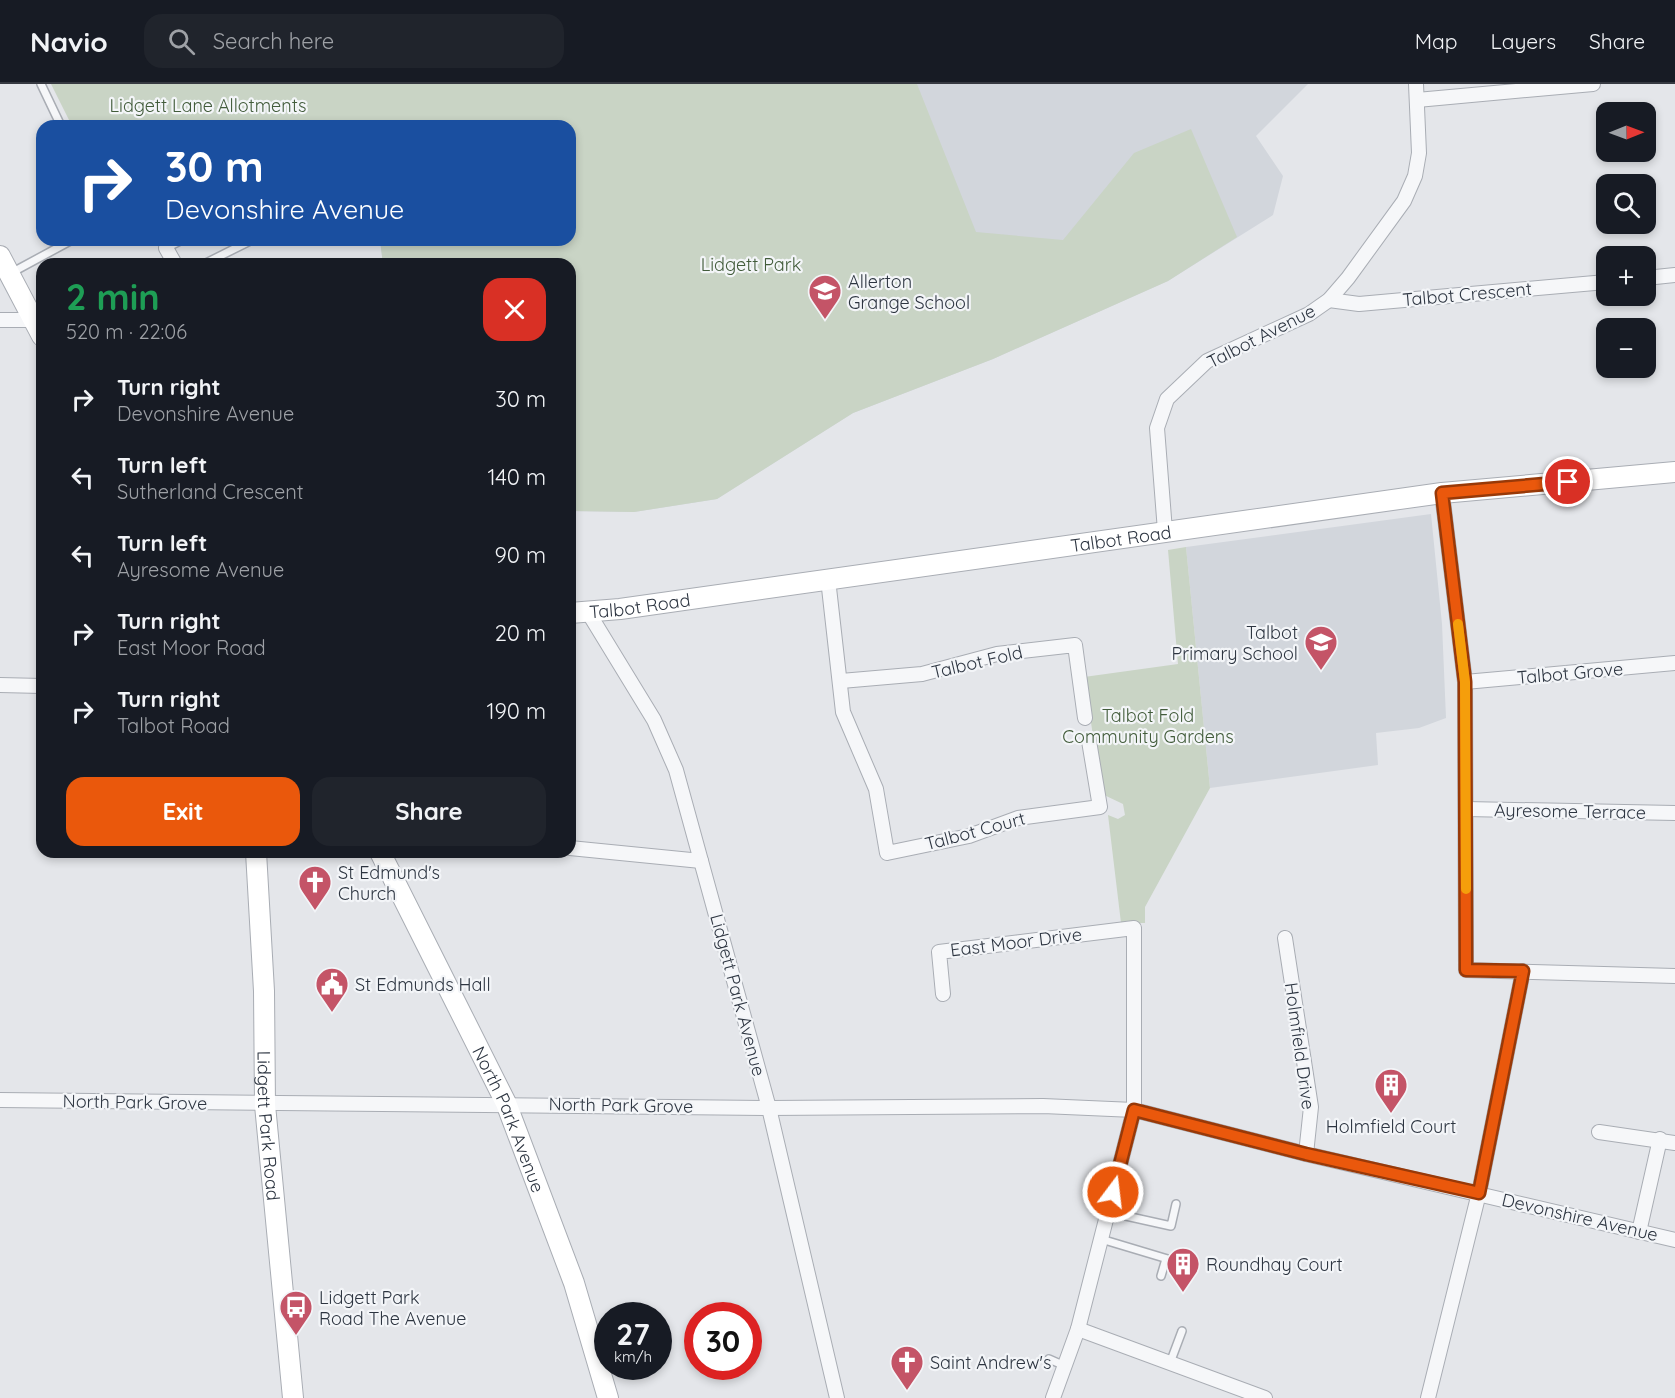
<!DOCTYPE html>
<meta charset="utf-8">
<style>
:root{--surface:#171b24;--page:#20242c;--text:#f1f3f6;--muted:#9ea1a6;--line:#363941;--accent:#ea580c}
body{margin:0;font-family:Quicksand,sans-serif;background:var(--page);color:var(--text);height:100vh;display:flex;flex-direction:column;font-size:22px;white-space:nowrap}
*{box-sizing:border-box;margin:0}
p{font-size:20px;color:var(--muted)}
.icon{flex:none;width:33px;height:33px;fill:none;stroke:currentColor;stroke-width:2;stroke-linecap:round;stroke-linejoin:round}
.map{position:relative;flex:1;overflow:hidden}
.panel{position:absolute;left:36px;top:174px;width:540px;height:600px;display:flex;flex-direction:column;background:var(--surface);border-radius:18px;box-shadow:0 3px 9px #0003}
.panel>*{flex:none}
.top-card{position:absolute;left:36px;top:36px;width:540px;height:126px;border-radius:18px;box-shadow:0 3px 9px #0003;background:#1a4fa0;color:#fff;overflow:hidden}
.needle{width:39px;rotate:89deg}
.buttons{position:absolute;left:1596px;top:18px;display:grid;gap:12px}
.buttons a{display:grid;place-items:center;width:60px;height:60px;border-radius:12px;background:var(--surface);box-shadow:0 3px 9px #0003;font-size:30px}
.speed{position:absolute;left:594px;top:1218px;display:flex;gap:12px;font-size:30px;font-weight:700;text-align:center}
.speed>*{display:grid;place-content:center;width:78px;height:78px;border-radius:50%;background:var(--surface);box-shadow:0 3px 9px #0003;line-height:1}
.speed small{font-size:15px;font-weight:400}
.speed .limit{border:9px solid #d22;background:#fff;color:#111}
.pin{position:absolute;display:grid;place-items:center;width:51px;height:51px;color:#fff;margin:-26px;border:3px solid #fff;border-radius:50%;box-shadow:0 2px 6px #0007}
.me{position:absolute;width:66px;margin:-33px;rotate:15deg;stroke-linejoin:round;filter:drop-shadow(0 0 4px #0008)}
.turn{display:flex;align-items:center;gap:21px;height:126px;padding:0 30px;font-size:27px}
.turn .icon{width:78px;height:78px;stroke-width:2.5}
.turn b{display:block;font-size:42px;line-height:51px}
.round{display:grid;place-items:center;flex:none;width:63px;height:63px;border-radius:18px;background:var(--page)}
.overview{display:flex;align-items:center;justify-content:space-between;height:102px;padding:0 30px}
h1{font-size:36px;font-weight:800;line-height:45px;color:#1e9e55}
.button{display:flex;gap:12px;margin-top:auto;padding:12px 30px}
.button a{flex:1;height:69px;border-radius:18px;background:var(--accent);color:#fff;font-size:24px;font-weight:800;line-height:69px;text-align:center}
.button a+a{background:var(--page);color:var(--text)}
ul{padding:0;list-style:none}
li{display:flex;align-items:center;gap:18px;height:78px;padding:0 30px}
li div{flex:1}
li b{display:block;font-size:22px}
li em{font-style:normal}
header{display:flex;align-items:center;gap:36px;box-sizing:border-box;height:84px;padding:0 30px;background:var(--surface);border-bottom:2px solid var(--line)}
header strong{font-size:28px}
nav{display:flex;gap:33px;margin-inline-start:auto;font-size:21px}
.search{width:420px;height:54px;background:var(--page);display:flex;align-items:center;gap:15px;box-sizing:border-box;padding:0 21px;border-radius:18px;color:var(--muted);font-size:22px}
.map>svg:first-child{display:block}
</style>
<header>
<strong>Navio</strong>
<div class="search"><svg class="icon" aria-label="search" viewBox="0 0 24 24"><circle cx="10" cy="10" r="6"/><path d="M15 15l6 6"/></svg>Search here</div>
<nav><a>Map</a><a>Layers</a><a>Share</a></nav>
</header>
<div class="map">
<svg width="1675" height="1314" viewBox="0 0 1675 1314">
<rect width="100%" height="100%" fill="#e4e6ea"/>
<g fill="#d2d6dc">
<path d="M346,0H1308L1256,52L1283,92L1273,131L1168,197L993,275L853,329L717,415L634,428L570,427V180H383L380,156H570V42Z"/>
<path d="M1431,430L1442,540L1446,634L1419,644L1376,649L1378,681L1210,704L1186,463Z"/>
</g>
<g fill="#c9d4c5">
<path d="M51,0H917L976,148L1063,156L1134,69L1191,45L1237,153L1168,197L993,275L853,329L717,415L634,428L570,427V180H383L380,156H570V42H72Z"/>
<path d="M1186,463L1210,704L1145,823V839H1121L1108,731L1118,735L1125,731L1123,720L1102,710L1084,593L1178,580L1168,466Z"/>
</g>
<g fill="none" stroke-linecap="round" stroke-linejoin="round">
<defs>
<g id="lane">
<path d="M41,0L61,42"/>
<path d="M166,164L182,156"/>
<path d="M204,180L252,156"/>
<path d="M11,189L72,156"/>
<path d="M1108,1128L1171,1142L1176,1120"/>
<path d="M1101,1155L1191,1182"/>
<path d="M1161,1192L1166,1175"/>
<path d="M1049,1275L1065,1282"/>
<path d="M1170,1279L1182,1247"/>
</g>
<g id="street">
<path d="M1417,16L1593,0"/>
<path d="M166,164L175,180"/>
<path d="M1646,194L1675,191"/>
<path d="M1329,216L1359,220L1606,198"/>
<path d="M0,236H32"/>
<path d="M1442,409L1465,598L1466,886L1675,892"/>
<path d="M1165,447L1157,344L1167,315L1207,277L1309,230L1329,216L1348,194L1404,117L1415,92L1419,69L1416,0"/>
<path d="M828,495L843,628L876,705L887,769L969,752L1018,734L1100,723L1089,657"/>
<path d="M588,528L654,636L676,686L769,1024L837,1314"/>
<path d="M841,597L922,590L997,570L1075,561L1085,634"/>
<path d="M1465,598L1675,579"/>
<path d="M0,601L42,602"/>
<path d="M1466,725L1675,729"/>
<path d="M570,764L701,777"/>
<path d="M1285,854L1311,1023L1306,1070"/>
<path d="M943,910L939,868L1134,844V1026L1078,1245L1053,1314"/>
<path d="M0,1016L769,1024L1043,1022L1134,1026L1306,1070L1675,1156"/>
<path d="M1599,1048L1675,1059"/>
<path d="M1639,1148L1660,1055"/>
<path d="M1078,1245L1265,1314"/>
<path d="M1428,1314L1479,1109L1523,887"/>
</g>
<g id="secondary">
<path d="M0,172L42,252"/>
<path id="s1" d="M570,529L620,525L1442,409L1675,388"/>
<path id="s2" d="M256,768L264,907L265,1021L293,1314"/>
<path id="s3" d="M380,768L506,1019L574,1199L608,1314"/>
</g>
</defs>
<use href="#lane" stroke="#a9adb4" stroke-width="10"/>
<use href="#street" stroke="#a9adb4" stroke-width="16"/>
<use href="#secondary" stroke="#a9adb4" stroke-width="22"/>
<use href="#lane" stroke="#f6f7f9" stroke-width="7"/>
<use href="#street" stroke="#f6f7f9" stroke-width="14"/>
<use href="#secondary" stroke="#fff" stroke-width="20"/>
</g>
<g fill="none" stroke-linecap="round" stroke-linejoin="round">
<defs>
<path id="route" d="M1113,1108L1134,1026L1306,1070L1479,1109L1523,887L1466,886L1465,598L1442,409L1568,398"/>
</defs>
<use href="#route" stroke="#983908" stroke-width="15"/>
<use href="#route" stroke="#ea580c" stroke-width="10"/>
<path stroke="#f59e0b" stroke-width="10" d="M1458,540L1465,598L1466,805"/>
</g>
<defs>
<symbol id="school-pin" viewBox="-11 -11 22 30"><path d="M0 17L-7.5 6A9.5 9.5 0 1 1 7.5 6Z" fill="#c45467" stroke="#f3f5f8"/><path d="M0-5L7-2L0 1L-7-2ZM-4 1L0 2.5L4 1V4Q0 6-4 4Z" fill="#fff"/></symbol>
<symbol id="church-pin" viewBox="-11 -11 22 30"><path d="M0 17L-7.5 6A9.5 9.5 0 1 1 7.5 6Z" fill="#c45467" stroke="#f3f5f8"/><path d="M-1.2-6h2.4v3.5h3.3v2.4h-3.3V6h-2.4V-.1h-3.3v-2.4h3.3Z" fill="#fff"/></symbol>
<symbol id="civic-pin" viewBox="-11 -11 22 30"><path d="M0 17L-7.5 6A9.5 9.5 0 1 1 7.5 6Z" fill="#c45467" stroke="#f3f5f8"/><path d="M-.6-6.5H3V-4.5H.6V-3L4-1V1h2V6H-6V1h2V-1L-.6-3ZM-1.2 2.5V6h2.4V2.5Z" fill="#fff"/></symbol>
<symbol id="building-pin" viewBox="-11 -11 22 30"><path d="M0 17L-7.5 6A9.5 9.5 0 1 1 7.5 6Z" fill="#c45467" stroke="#f3f5f8"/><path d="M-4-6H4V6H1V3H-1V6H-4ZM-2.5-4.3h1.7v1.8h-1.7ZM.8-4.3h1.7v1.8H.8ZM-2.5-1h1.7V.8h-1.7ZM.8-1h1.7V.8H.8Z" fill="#fff"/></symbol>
<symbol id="bus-pin" viewBox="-11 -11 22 30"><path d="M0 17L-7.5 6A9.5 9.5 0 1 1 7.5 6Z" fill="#c45467" stroke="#f3f5f8"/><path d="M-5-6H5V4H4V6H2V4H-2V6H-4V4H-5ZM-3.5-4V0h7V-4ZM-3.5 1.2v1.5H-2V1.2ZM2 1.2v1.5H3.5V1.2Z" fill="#fff"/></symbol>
</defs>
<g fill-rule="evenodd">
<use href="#school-pin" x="806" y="188" width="38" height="52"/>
<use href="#school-pin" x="1302" y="539" width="38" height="52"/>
<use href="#church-pin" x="296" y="779" width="38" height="52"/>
<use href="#civic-pin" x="313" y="881" width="38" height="52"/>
<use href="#building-pin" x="1372" y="982" width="38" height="52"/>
<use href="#building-pin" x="1164" y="1161" width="38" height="52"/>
<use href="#bus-pin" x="277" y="1204" width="38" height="52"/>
<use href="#church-pin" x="888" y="1259" width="38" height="52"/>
</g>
<g text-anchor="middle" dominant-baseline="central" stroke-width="4.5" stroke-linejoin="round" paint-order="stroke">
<g font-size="18" fill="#425c3b" stroke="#f3f5f8">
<text x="208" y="21">Lidgett Lane Allotments</text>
<text x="751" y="180">Lidgett Park</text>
<text x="1148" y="631">Talbot Fold<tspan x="1148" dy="21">Community Gardens</tspan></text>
</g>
<g font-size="18" fill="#2d3541" stroke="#f3f5f8" text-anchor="start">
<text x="848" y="197">Allerton<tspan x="848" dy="21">Grange School</tspan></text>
<text x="1298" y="548" text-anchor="end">Talbot<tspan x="1298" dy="21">Primary School</tspan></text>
<text x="338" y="788">St Edmund's<tspan x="338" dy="21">Church</tspan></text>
<text x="355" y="900">St Edmunds Hall</text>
<text x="1391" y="1042" text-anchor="middle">Holmfield Court</text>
<text x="1206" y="1180">Roundhay Court</text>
<text x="319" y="1213">Lidgett Park<tspan x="319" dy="21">Road The Avenue</tspan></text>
<text x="930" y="1278">Saint Andrew's</text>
</g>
<g font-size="18" fill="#2d3541" stroke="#f3f5f8">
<text transform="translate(1467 210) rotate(-5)">Talbot Crescent</text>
<text transform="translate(1261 252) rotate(-27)">Talbot Avenue</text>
<text stroke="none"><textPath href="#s1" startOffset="556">Talbot Road</textPath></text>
<text stroke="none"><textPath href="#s1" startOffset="70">Talbot Road</textPath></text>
<text transform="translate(977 578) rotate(-13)">Talbot Fold</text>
<text transform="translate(1570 589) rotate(-5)">Talbot Grove</text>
<text transform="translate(1570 727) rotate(1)">Ayresome Terrace</text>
<text transform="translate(975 747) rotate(-15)">Talbot Court</text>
<text transform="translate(1016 858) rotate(-7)">East Moor Drive</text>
<text transform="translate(738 911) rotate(75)">Lidgett Park Avenue</text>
<text transform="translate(1300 962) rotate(82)">Holmfield Drive</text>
<text transform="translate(135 1018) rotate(1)">North Park Grove</text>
<text transform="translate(621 1021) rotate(1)">North Park Grove</text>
<text stroke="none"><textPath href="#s3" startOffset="297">North Park Avenue</textPath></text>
<text stroke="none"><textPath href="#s2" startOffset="274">Lidgett Park Road</textPath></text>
<text transform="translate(1580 1133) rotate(13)">Devonshire Avenue</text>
</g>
</g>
</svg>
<div class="buttons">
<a><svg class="needle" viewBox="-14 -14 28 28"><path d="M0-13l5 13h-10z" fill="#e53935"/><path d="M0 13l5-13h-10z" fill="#9ea1a6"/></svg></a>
<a><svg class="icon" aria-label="search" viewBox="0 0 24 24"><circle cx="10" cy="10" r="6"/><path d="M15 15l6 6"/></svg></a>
<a>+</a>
<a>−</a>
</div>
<div class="speed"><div>27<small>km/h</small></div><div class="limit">30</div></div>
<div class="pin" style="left:1568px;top:398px;background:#d93025"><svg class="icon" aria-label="arrive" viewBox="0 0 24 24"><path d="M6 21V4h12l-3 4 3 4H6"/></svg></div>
<svg class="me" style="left:1113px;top:1108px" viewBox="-20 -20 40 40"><circle r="17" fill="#ea580c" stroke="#fff" stroke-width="3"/><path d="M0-11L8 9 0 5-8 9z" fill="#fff"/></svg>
<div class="top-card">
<div class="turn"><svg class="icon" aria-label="right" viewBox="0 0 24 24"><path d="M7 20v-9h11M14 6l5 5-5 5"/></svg><div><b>30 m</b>Devonshire Avenue</div></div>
</div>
<section class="panel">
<div class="overview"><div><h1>2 min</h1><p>520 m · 22:06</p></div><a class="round" style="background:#d93025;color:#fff"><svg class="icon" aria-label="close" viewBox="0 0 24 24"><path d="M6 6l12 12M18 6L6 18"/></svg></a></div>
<ul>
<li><svg class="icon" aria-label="right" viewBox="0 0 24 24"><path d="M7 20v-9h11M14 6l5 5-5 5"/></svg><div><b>Turn right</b><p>Devonshire Avenue</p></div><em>30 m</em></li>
<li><svg class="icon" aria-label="left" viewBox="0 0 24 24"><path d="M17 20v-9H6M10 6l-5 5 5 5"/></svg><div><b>Turn left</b><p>Sutherland Crescent</p></div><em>140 m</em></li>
<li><svg class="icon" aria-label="left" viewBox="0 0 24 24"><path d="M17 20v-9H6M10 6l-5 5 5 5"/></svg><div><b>Turn left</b><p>Ayresome Avenue</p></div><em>90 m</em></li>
<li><svg class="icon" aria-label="right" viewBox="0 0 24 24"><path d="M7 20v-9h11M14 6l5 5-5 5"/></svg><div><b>Turn right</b><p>East Moor Road</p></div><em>20 m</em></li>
<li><svg class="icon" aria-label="right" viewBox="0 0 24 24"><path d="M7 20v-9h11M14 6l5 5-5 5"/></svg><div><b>Turn right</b><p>Talbot Road</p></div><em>190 m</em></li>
</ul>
<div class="button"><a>Exit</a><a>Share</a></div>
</section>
</div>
